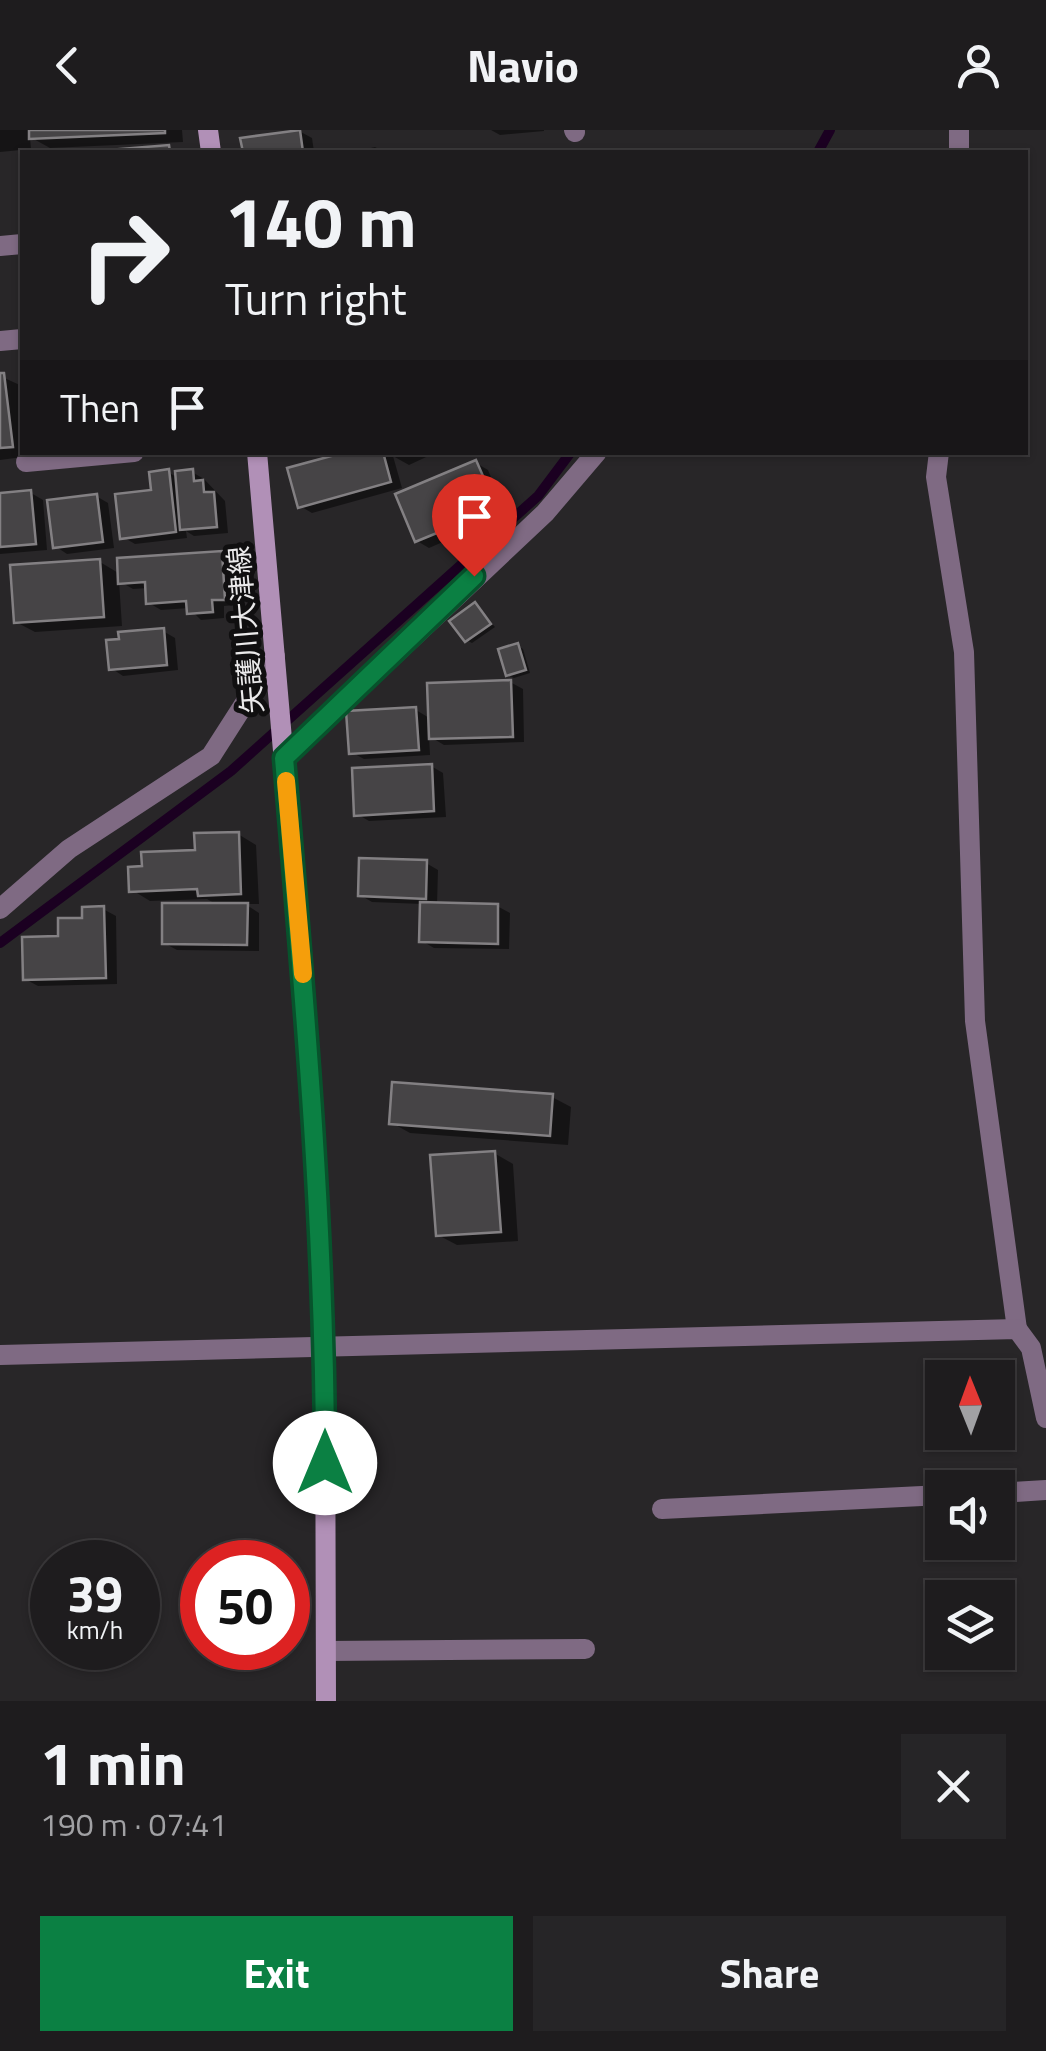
<!DOCTYPE html>
<meta charset="utf-8">
<style>
:root{--surface:#1e1c1e;--page:#262527;--text:#f1f3f6;--muted:#a1a1a4;--line:#3c3a3c;--accent:#0b8043}
body{margin:0;font-family:"Titillium Web","Noto Sans JP",sans-serif;background:var(--page);color:var(--text);height:100vh;display:flex;flex-direction:column;font-size:38px;white-space:nowrap}
*{box-sizing:border-box;margin:0}
p{font-size:32px;color:var(--muted)}
.icon{flex:none;width:55px;height:55px;fill:none;stroke:currentColor;stroke-width:2;stroke-linecap:round;stroke-linejoin:round}
.map{position:relative;height:1571px;overflow:hidden}
.drawer{display:flex;flex-direction:column;background:var(--surface);flex:1}
.drawer>*{flex:none}
.hud{position:absolute;left:20px;top:20px;width:1008px;height:305px;border-radius:0px;box-shadow:0 2px 8px #0004,0 0 0 2px var(--line);background:#1e1c1e;color:var(--text);overflow:hidden}
.needle{width:65px;rotate:359deg}
.fabs{position:absolute;left:925px;top:1230px;display:grid;gap:20px}
.fabs a{display:grid;place-items:center;width:90px;height:90px;border-radius:0px;background:var(--surface);box-shadow:0 2px 8px #0004,0 0 0 2px var(--line);font-size:50px}
.speed{position:absolute;left:30px;top:1410px;display:flex;gap:20px;font-size:50px;font-weight:700;text-align:center}
.speed>*{display:grid;place-content:center;width:130px;height:130px;border-radius:50%;background:var(--surface);box-shadow:0 2px 8px #0004,0 0 0 2px var(--line);line-height:1}
.speed small{font-size:25px;font-weight:400}
.speed .limit{border:15px solid #d22;background:#fff;color:#111}
.pin{position:absolute;display:grid;place-items:center;width:85px;height:85px;color:#fff;margin:-102px -42px;border-radius:50% 50% 50% 0;rotate:-45deg;box-shadow:0 0 10px #0007}
.pin .icon{rotate:45deg}
.me{position:absolute;width:110px;margin:-55px;rotate:0deg;stroke-linejoin:round;filter:drop-shadow(0 0 8px #0008)}
.turn{display:flex;align-items:center;gap:35px;height:210px;padding:0 40px;font-size:45px}
.turn .icon{width:130px;height:130px;stroke-width:2.5}
.turn b{display:block;font-size:70px;line-height:85px}
.then{display:flex;align-items:center;height:95px;padding:0 40px;background:#0003;gap:20px;font-size:38px}
.round{display:grid;place-items:center;flex:none;width:105px;height:105px;border-radius:0px;background:var(--page)}
.summary{display:flex;align-items:center;justify-content:space-between;height:170px;padding:0 40px}
h1{font-size:60px;font-weight:700;line-height:75px}
.cta{display:flex;gap:20px;margin-top:auto;padding:20px 40px}
.cta a{flex:1;height:115px;border-radius:0px;background:var(--accent);color:#fff;font-size:40px;font-weight:700;line-height:115px;text-align:center}
.cta a+a{background:var(--page);color:var(--text)}
header{display:flex;justify-content:space-between;align-items:center;height:130px;padding:0 40px;background:var(--surface);font-size:45px;font-weight:700}
.map>svg:first-child{display:block}
</style>
<header><svg class="icon" aria-label="back" viewBox="0 0 24 24"><path d="M15 5l-7 7 7 7"/></svg>Navio<svg class="icon" aria-label="person" viewBox="0 0 24 24"><circle cx="12" cy="8" r="4"/><path d="M4 21q1-7 8-7t8 7"/></svg></header>
<div class="map">
<svg width="1046" height="1571" viewBox="0 0 1046 1571">
<rect width="100%" height="100%" fill="#282628"/>
<g fill="#0007">
<path d="M0,0H182L183,12L50,18L30,7L31,19L0,22Z"/>
<path d="M491,0H544V1L500,5Z"/>
<path d="M299,1L312,8L314,22H245L243,10Z"/>
<path d="M375,17L384,22H354Z"/>
<path d="M0,246L22,256V322L30,326L0,330Z"/>
<path d="M355,322L395,324L437,322L409,335L393,326L402,358L312,383L300,376Z"/>
<path d="M476,333L488,340L500,369L480,378L482,395L429,418L417,411Z"/>
<path d="M168,342L178,348L192,342L204,349L225,371L228,403L194,406L186,401L187,408L135,414L123,407Z"/>
<path d="M31,363L43,370L47,420L0,424V366Z"/>
<path d="M96,366L108,373L114,418L67,424L55,416Z"/>
<path d="M221,424L233,431L236,475L224,476V488L201,490L189,478L161,480L149,473L148,458L133,459L119,451L122,496L35,502L16,492L100,432L120,444Z"/>
<path d="M475,475L495,497L472,513L466,510Z"/>
<path d="M163,501L175,508L178,540L123,546L111,538Z"/>
<path d="M518,516L523,519L530,543L514,548L508,545Z"/>
<path d="M510,552L523,559L524,612L444,615L429,606L430,625L364,629L351,622L416,580L431,589Z"/>
<path d="M431,636L443,643L446,687L369,691L357,684Z"/>
<path d="M238,704L256,715L259,774H245L259,783V821L177,820L164,813L219,776L207,769L150,771L132,760Z"/>
<path d="M426,733L438,740L437,775L497,776L510,783L509,819L434,818L422,811V774L372,772L360,765Z"/>
<path d="M103,779L116,786L117,854L38,856L25,849L61,809Z"/>
<path d="M552,967L571,977L568,1015L410,1003L392,993Z"/>
<path d="M494,1023L513,1034L518,1111L457,1115L438,1105Z"/>
</g>
<g fill="none" stroke-linecap="round" stroke-linejoin="round">
<g stroke="#1b0021" stroke-width="10">
<path d="M818,22L830,0"/>
<path d="M0,813L231,641L538,366L571,322"/>
</g>
</g>
<g fill="#464446" stroke="#838083" stroke-width="2.5">
<path d="M29,0H165V3L29,9Z"/>
<path d="M300,0L303,22H243L240,8Z"/>
<path d="M169,15L170,22H109V20Z"/>
<path d="M0,243H4L13,317L0,318Z"/>
<path d="M346,322H383L391,352L298,378L287,338Z"/>
<path d="M476,330L490,362L468,372L471,389L415,412L395,364Z"/>
<path d="M169,339L176,402L120,409L115,364L151,360L149,342Z"/>
<path d="M193,339L194,351L203,350L204,362H214L217,397L180,400L175,341Z"/>
<path d="M31,360L36,414L0,417V363Z"/>
<path d="M97,364L103,412L53,418L47,370Z"/>
<path d="M222,421L225,470H212L213,482L187,484L186,471L146,474L145,452L118,454L117,428Z"/>
<path d="M100,429L104,487L14,493L10,435Z"/>
<path d="M475,472L491,494L465,512L449,491Z"/>
<path d="M164,498L167,535L109,540L106,510L119,509L118,502Z"/>
<path d="M518,513L526,540L506,546L498,519Z"/>
<path d="M511,550L513,607L429,609L427,553Z"/>
<path d="M416,577L419,620L349,624L346,581Z"/>
<path d="M432,634L434,681L354,686L352,638Z"/>
<path d="M239,702L241,764L198,766L197,759L129,762L128,737L142,736L141,722L195,720L194,703Z"/>
<path d="M359,728L427,730L426,769L358,766Z"/>
<path d="M420,772L498,774V814L419,812Z"/>
<path d="M162,773H248L247,815L162,814Z"/>
<path d="M104,776L106,848L23,850L22,807L58,806V788H82V777Z"/>
<path d="M392,952L553,964L550,1006L389,994Z"/>
<path d="M495,1021L501,1102L436,1106L430,1025Z"/>
</g>
<g fill="none" stroke-linecap="round" stroke-linejoin="round">
<g stroke="#7f6a83" stroke-width="20">
<path d="M574,0L575,2"/>
<path d="M959,0V22"/>
<path d="M0,116L22,114"/>
<path d="M0,211L22,209"/>
<path d="M939,322L936,347L964,522L975,891L1017,1199"/>
<path d="M26,332L134,322"/>
<path d="M284,629L545,383L597,322"/>
<path d="M0,779L69,719L211,626L275,526"/>
<path d="M998,1363L1046,1360"/>
<path d="M662,1379L942,1365"/>
<path d="M326,1521L585,1519"/>
</g>
<path stroke="#7f6a83" stroke-width="20" d="M0,1225L1017,1199L1031,1218L1046,1288"/>
<g stroke="#b190b7" stroke-width="20">
<path d="M208,0L211,22"/>
<path d="M257,322L308,908L325,1220L326,1571"/>
</g>
</g>
<g fill="none" stroke-linecap="round" stroke-linejoin="round">
<defs>
<path id="route" d="M325,1333C325,1097 304,863 284,628L474,446"/>
</defs>
<use href="#route" stroke="#07532c" stroke-width="25"/>
<use href="#route" stroke="#0b8043" stroke-width="18"/>
<path stroke="#f59e0b" stroke-width="18" d="M286,651L303,844"/>
</g>
<g text-anchor="middle" dominant-baseline="central" stroke-width="10" stroke-linejoin="round" paint-order="stroke">
<g font-size="28" fill="#ebeaeb" stroke="#100f10">
<text transform="translate(245 500) rotate(-95)">矢護川大津線</text>
</g>
</g>
</svg>
<div class="fabs">
<a><svg class="needle" viewBox="-14 -14 28 28"><path d="M0-13l5 13h-10z" fill="#e53935"/><path d="M0 13l5-13h-10z" fill="#a1a1a4"/></svg></a>
<a><svg class="icon" aria-label="sound" viewBox="0 0 24 24"><path d="M4 9h4l5-4v14l-5-4H4zM17 9q2 3 0 6"/></svg></a>
<a><svg class="icon" aria-label="layers" viewBox="0 0 24 24"><path d="M12 4l9 5-9 5-9-5zM3 14l9 5 9-5"/></svg></a>
</div>
<div class="speed"><div>39<small>km/h</small></div><div class="limit">50</div></div>
<div class="pin" style="left:474px;top:446px;background:#d93025"><svg class="icon" aria-label="arrive" viewBox="0 0 24 24"><path d="M6 21V4h12l-3 4 3 4H6"/></svg></div>
<svg class="me" style="left:325px;top:1333px" viewBox="-20 -20 40 40"><circle r="19" fill="#fff"/><path d="M0-13L10 11 0 6-10 11z" fill="#0b8043"/></svg>
<div class="hud">
<div class="turn"><svg class="icon" aria-label="right" viewBox="0 0 24 24"><path d="M7 20v-9h11M14 6l5 5-5 5"/></svg><div><b>140 m</b>Turn right</div></div>
<div class="then">Then<svg class="icon" aria-label="arrive" viewBox="0 0 24 24"><path d="M6 21V4h12l-3 4 3 4H6"/></svg></div>
</div>
</div>
<section class="drawer">
<div class="summary"><div><h1>1 min</h1><p>190 m · 07:41</p></div><a class="round"><svg class="icon" aria-label="close" viewBox="0 0 24 24"><path d="M6 6l12 12M18 6L6 18"/></svg></a></div>
<div class="cta"><a>Exit</a><a>Share</a></div>
</section>
